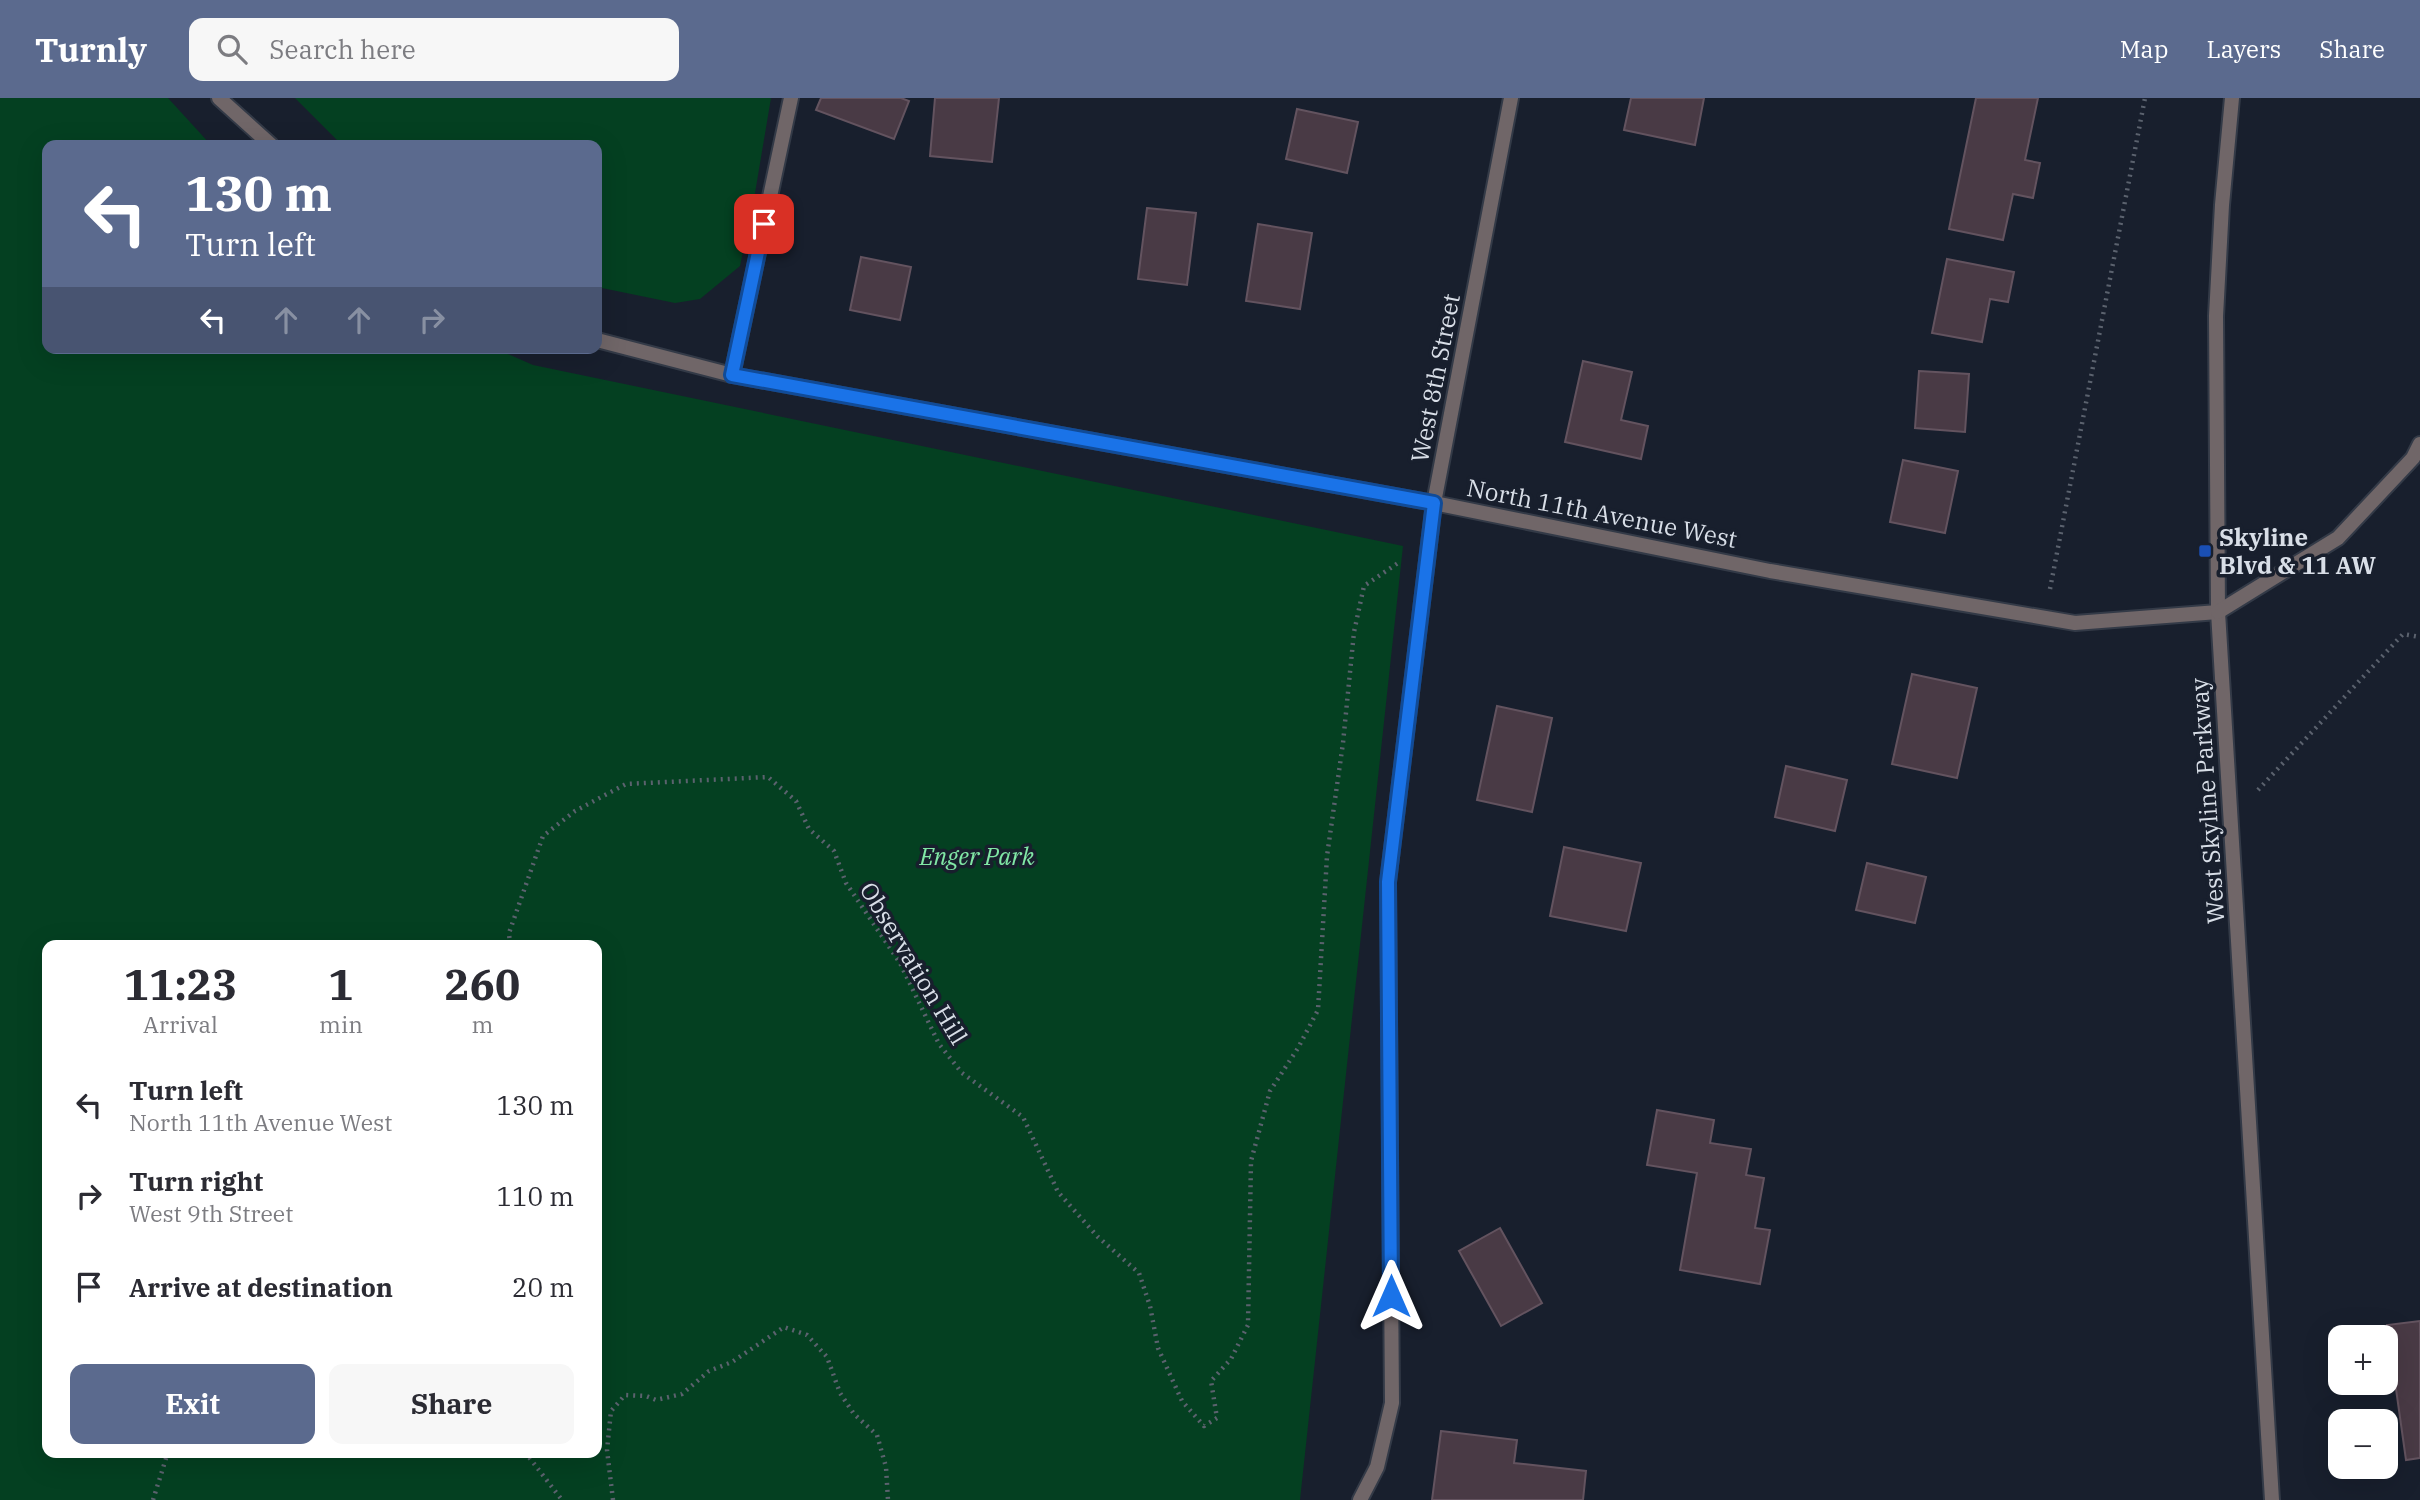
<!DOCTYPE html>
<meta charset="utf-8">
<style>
:root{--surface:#fff;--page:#f7f7f7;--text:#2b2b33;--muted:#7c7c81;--accent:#5b6a8e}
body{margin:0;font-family:"IBM Plex Serif",serif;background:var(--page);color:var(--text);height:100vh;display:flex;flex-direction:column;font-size:26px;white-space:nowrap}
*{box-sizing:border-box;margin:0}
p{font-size:23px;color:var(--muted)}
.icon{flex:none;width:38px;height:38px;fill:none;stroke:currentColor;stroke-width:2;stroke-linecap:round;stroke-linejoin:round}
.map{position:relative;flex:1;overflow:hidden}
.details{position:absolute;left:42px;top:842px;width:560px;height:518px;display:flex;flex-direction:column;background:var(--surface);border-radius:14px;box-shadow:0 7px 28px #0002}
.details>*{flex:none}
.hud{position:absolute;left:42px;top:42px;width:560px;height:214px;border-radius:14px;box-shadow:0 7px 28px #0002;background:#5b6a8e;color:#fff;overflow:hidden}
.tools{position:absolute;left:2328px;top:1227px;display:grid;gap:14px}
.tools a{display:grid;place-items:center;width:70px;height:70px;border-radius:14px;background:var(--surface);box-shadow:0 7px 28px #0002;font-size:35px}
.pin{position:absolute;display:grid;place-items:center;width:60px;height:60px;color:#fff;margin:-30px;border-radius:14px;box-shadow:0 4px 10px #0006}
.me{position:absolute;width:77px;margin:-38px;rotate:0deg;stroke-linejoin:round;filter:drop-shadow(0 0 5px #0008)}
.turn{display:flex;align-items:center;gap:24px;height:147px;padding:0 28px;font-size:32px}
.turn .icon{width:91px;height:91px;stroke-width:2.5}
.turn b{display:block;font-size:49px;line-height:60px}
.lanes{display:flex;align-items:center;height:66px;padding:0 28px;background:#0003;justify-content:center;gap:35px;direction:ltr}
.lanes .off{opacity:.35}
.eta{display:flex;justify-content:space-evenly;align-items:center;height:119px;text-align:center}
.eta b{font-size:42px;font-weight:800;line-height:49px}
.primary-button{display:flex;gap:14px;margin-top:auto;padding:14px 28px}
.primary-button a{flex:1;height:80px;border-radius:14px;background:var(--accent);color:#fff;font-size:28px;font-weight:800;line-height:80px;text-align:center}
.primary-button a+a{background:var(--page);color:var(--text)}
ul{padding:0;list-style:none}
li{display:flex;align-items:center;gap:21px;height:91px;padding:0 28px}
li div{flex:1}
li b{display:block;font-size:26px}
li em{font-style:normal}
header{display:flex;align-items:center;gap:42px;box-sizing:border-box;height:98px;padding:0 35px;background:var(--accent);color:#fff}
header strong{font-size:33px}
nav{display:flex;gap:38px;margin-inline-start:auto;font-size:24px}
.search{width:490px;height:63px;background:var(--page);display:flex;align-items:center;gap:18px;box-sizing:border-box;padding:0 24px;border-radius:14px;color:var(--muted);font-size:26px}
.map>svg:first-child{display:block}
</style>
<header>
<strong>Turnly</strong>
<div class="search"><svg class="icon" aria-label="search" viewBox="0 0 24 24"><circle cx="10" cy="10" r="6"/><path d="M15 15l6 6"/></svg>Search here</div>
<nav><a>Map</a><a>Layers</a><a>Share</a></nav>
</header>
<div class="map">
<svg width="2420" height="1402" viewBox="0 0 2420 1402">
<rect width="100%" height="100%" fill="#181f2d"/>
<g fill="#044021" fill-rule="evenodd">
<path d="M0,0H168L211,47H47V250H494L533,267L1403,448L1300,1402H0ZM47,847H597V1354H47Z"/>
<path d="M295,0H771L753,107L740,168L700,201L675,205L597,189V47H342Z"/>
</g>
<g fill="#493a45" stroke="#63535f" stroke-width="2">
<path d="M821,0H901L909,3L894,41L816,12Z"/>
<path d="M935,0H999L992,64L930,58Z"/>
<path d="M1631,0H1704L1695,47L1624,32Z"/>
<path d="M1976,0H2038L2025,62L2040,65L2033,100L2013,96L2003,142L1949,131Z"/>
<path d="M1297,11L1358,24L1347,75L1286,61Z"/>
<path d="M1147,110L1196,115L1187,187L1138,181Z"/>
<path d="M1258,126L1312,135L1300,211L1246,203Z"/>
<path d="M861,159L911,169L900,222L850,212Z"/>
<path d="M1947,161L2014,174L2008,204L1990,201L1982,244L1932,235Z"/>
<path d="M1583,263L1632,274L1621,322L1648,328L1641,361L1565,344Z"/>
<path d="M1919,273L1969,276L1965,334L1915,330Z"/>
<path d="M1903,362L1958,373L1945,435L1890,424Z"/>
<path d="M1912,576L1977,590L1957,680L1892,666Z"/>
<path d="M1497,608L1552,620L1532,714L1477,702Z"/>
<path d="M1786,668L1847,682L1835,733L1775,719Z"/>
<path d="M1564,749L1641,765L1626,833L1550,818Z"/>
<path d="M1867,765L1926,779L1915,825L1856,812Z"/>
<path d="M1657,1012L1714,1022L1710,1045L1751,1051L1746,1077L1764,1080L1755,1130L1770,1132L1760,1186L1680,1172L1697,1075L1647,1067Z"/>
<path d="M1500,1130L1542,1205L1501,1228L1459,1153Z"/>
<path d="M2420,1223V1360L2406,1362L2387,1227Z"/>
<path d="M1441,1333L1517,1342L1514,1365L1586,1373L1583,1402H1432Z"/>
</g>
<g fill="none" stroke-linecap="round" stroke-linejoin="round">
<defs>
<g id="minor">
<path d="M219,0L271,47"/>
<path d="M597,242L732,277L1434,405L1770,473L2075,525L2218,514"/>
<path d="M732,277L791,0"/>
<path d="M1360,1402L1377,1369L1392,1305L1388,784L1434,405L1511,0"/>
</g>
<g id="tertiary">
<path d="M2232,0L2222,107L2216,218L2218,514L2272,1402"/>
<path d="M2218,514L2338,440L2413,360L2420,346"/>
</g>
</defs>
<use href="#minor" stroke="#333a47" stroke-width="18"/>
<use href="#tertiary" stroke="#333a47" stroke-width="18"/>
<g stroke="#5b626e" stroke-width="4.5" stroke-dasharray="2 5" stroke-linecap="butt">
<path d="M2050,491L2145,0"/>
<path d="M2258,692L2403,536L2420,539"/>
<path d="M510,847L509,835L543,738L575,713L626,686L768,679L796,703L809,731L834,753L846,785L900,865L939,946L962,975L1023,1019L1058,1094L1098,1139L1139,1175L1150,1208L1158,1250L1182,1303L1204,1328L1217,1320L1211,1283L1231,1261L1248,1227L1251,1063L1270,993L1298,950L1318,912L1327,758L1343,645L1354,534L1364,488L1398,465"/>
<path d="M525,1354L562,1402"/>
<path d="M153,1402L168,1354"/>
<path d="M613,1402L607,1352L611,1313L625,1297L646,1298L656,1302L682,1296L709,1273L732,1264L784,1229L807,1237L827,1259L840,1295L854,1316L877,1337L886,1369L888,1402"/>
</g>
<use href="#minor" stroke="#706668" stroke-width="14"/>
<use href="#tertiary" stroke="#706668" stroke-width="14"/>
</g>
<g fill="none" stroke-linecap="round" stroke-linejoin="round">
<defs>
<path id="route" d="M764,126L732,277L1434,405L1388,784L1391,1198"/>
</defs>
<use href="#route" stroke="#114b97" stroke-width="18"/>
<use href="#route" stroke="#1a73e8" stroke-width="12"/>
</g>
<rect fill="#1a4fb4" stroke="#181f2d" stroke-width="2.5" x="2198" y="446" width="14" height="14" rx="3.5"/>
<g text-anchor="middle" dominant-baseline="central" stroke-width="7" stroke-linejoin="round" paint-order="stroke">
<g font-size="24" fill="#d8dee7" stroke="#181f2d">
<text transform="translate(1435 280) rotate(-79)">West 8th Street</text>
<text transform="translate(1602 415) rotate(11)">North 11th Avenue West</text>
<text transform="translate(2207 703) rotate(-94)">West Skyline Parkway</text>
<text transform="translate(914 865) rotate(59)">Observation Hill</text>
</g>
<g font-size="24" font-weight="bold" fill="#d8dee7" stroke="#181f2d" text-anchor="start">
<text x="2219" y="439">Skyline<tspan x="2219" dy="28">Blvd &amp; 11 AW</tspan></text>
</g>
<g font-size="24" font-style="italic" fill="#81e8a6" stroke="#181f2d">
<text x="977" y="758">Enger Park</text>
</g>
</g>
</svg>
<div class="tools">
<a>+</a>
<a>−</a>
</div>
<div class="pin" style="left:764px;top:126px;background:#d93025"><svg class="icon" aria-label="arrive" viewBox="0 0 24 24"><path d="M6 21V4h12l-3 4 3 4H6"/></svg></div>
<svg class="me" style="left:1391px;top:1198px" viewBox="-20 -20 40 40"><path d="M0-17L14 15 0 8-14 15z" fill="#1a73e8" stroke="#fff" stroke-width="4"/></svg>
<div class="hud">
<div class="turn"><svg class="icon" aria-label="left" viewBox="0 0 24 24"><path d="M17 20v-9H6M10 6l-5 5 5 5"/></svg><div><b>130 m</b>Turn left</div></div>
<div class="lanes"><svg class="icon" aria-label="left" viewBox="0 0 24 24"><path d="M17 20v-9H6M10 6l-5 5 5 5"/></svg><svg class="icon off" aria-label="ahead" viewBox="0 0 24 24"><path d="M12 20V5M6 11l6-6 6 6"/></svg><svg class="icon off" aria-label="ahead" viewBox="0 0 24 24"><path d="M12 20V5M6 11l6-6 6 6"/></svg><svg class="icon off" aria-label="right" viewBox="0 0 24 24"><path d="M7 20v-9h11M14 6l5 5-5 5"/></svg></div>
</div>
<section class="details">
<div class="eta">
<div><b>11:23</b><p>Arrival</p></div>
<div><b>1</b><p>min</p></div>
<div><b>260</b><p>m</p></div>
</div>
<ul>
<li><svg class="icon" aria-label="left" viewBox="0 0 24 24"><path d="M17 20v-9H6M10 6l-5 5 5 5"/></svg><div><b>Turn left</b><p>North 11th Avenue West</p></div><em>130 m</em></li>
<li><svg class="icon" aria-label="right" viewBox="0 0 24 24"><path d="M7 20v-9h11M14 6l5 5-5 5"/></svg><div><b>Turn right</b><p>West 9th Street</p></div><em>110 m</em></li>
<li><svg class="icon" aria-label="arrive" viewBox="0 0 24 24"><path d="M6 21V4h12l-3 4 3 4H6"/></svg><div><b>Arrive at destination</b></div><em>20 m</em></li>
</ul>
<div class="primary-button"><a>Exit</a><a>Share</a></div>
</section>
</div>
